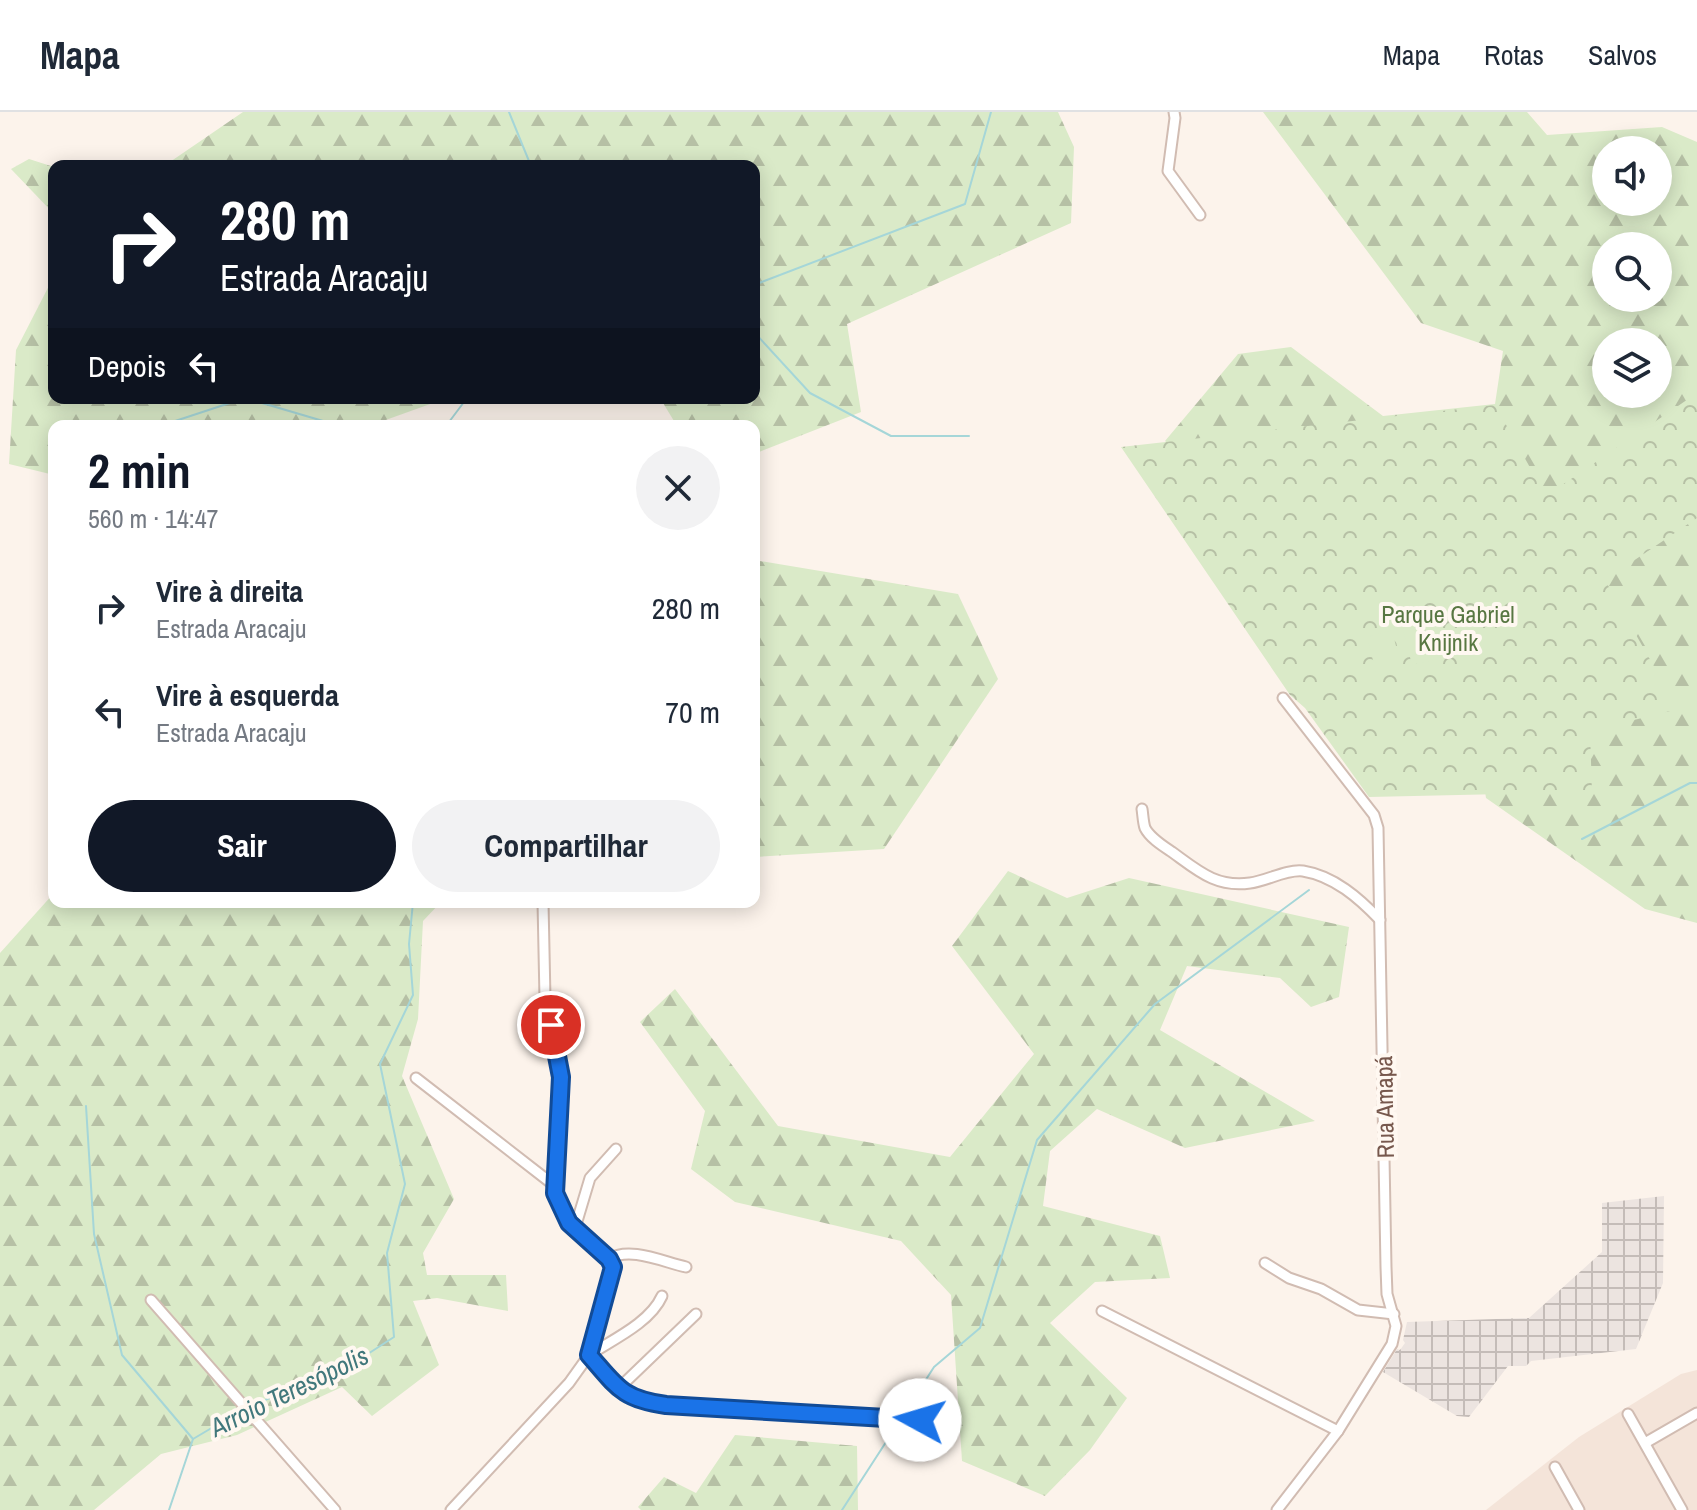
<!DOCTYPE html>
<html lang="pt">
<meta charset="utf-8">
<style>
:root{--surface:#fff;--page:#f2f2f3;--text:#1f2937;--muted:#747a83;--line:#e0e1e3;--accent:#111827}
body{margin:0;font-family:"Archivo Narrow",sans-serif;background:var(--page);color:var(--text);height:100vh;display:flex;flex-direction:column;font-size:30px;white-space:nowrap}
*{box-sizing:border-box;margin:0}
p{font-size:26px;color:var(--muted)}
.icon{flex:none;width:44px;height:44px;fill:none;stroke:currentColor;stroke-width:2;stroke-linecap:round;stroke-linejoin:round}
.map{position:relative;flex:1;overflow:hidden}
.side{position:absolute;left:48px;top:308px;width:712px;height:488px;display:flex;flex-direction:column;background:var(--surface);border-radius:16px;box-shadow:0 4px 20px #0003}
.side>*{flex:none}
.banner{position:absolute;left:48px;top:48px;width:712px;height:244px;border-radius:16px;box-shadow:0 4px 20px #0003;background:#111827;color:#fff;overflow:hidden}
.fabs{position:absolute;left:1592px;top:24px;display:grid;gap:16px}
.fabs a{display:grid;place-items:center;width:80px;height:80px;border-radius:50%;background:var(--surface);box-shadow:0 4px 20px #0003;font-size:40px}
.pin{position:absolute;display:grid;place-items:center;width:68px;height:68px;color:#fff;margin:-34px;border:4px solid #fff;border-radius:50%;box-shadow:0 2px 8px #0007}
.me{position:absolute;width:88px;margin:-44px;rotate:276deg;stroke-linejoin:round;filter:drop-shadow(0 0 6px #0008)}
.turn{display:flex;align-items:center;gap:28px;height:168px;padding:0 40px;font-size:36px}
.turn .icon{width:104px;height:104px;stroke-width:2.5}
.turn b{display:block;font-size:56px;line-height:68px}
.then{display:flex;align-items:center;height:76px;padding:0 40px;background:#0003;gap:16px;font-size:30px}
.round{display:grid;place-items:center;flex:none;width:84px;height:84px;border-radius:42px;background:var(--page)}
.summary{display:flex;align-items:center;justify-content:space-between;height:136px;padding:0 40px}
h1{font-size:48px;font-weight:700;line-height:60px;color:var(--accent)}
.cta{display:flex;gap:16px;margin-top:auto;padding:16px 40px}
.cta a{flex:1;height:92px;border-radius:48px;background:var(--accent);color:#fff;font-size:32px;font-weight:700;line-height:92px;text-align:center}
.cta a+a{background:var(--page);color:var(--text)}
ul{padding:0;list-style:none}
li{display:flex;align-items:center;gap:24px;height:104px;padding:0 40px}
li div{flex:1}
li b{display:block;font-size:30px}
li em{font-style:normal}
header{display:flex;align-items:center;gap:48px;box-sizing:border-box;height:112px;padding:0 40px;background:var(--surface);border-bottom:2px solid var(--line)}
header strong{font-size:38px}
nav{display:flex;gap:44px;margin-inline-start:auto;font-size:28px}
.map>svg:first-child{display:block}
</style>
<header>
<strong>Mapa</strong>
<nav><a>Mapa</a><a>Rotas</a><a>Salvos</a></nav>
</header>
<div class="map">
<svg width="1697" height="1398" viewBox="0 0 1697 1398">
<defs>
<pattern id="industrial-grid" width="8" height="8" patternUnits="userSpaceOnUse" patternTransform="scale(2)"><rect width="8" height="8" fill="#ece4e0"/><path d="M0 4h8M4 0v8" fill="none" stroke="#c4bcb8"/></pattern>
<pattern id="forest-firs" width="22" height="20" patternUnits="userSpaceOnUse" patternTransform="scale(2)"><rect width="22" height="20" fill="#daeac8"/><path d="M5 1l3.5 6h-7zM16 11l3.5 6h-7z" fill="#b6c0a5"/></pattern>
<pattern id="park-crowns" width="20" height="18" patternUnits="userSpaceOnUse" patternTransform="scale(2)"><rect width="20" height="18" fill="#daeac8"/><path d="M2 6a3 3 0 1 1 6 0M12 15a3 3 0 1 1 6 0" fill="none" stroke="#b6c0a5"/></pattern>
</defs>
<rect width="100%" height="100%" fill="#fcf3eb"/>
<path fill="#f4e4d9" d="M1697,1258V1398H1486L1579,1325L1681,1262Z"/>
<path fill="url(#industrial-grid)" d="M1664,1084L1663,1171L1636,1237L1531,1249L1526,1254H1508L1469,1305L1457,1304L1383,1260L1397,1237L1400,1238L1405,1231L1403,1228L1407,1210L1529,1206L1602,1140V1091Z"/>
<g fill="url(#forest-firs)" fill-rule="evenodd">
<path d="M243,0H1058L1074,35L1071,111L847,212L861,300L754,342V314H677L660,286H754V54H164Z"/>
<path d="M1263,0H1527L1547,23L1662,15L1697,30V811L1645,797L1486,686L1474,604L1165,329L1238,242L1291,235L1383,304L1495,292L1503,239L1421,211ZM1606,38H1658V90H1606ZM1606,134H1658V186H1606ZM1606,230H1658V282H1606Z"/>
<path d="M29,47L54,55V102L11,57Z"/>
<path d="M54,164V286H447L369,314H54V363L9,352L16,238Z"/>
<path d="M754,448L958,482L998,567L884,737L754,745Z"/>
<path d="M1008,759L1067,786L1129,766L1349,815L1339,885L1311,895L1280,866L1187,854L1160,918L1315,1009L1185,1036L1097,997L1050,1039L1043,1094L1160,1124L1170,1166L1095,1170L1050,1211L1127,1286L1090,1338L1045,1384L962,1349L951,1183L901,1129L735,1090L691,1057L705,999L640,910L675,877L778,1014L950,1045L1034,942L952,834Z"/>
<path d="M54,781V790H441L423,809L418,907L402,964L454,1087L423,1141L427,1163H506L508,1199L437,1186L413,1189L439,1253L372,1304L342,1275L237,1323L161,1342L94,1398H0V841Z"/>
<path d="M735,1323L857,1334L858,1398H641L638,1395L664,1365L696,1381Z"/>
</g>
<path fill="url(#park-crowns)" d="M1697,281V406L1605,468L1678,597L1590,619L1592,680L1369,685L1305,596L1290,583L1121,335L1495,293L1546,384Z"/>
<g fill="#daeac8">
<path d="M1427,507L1437,547L1412,553L1402,514Z"/>
<path d="M1392,518L1402,558L1377,564L1367,525Z"/>
</g>
<g fill="none" stroke-linecap="round" stroke-linejoin="round">
<g stroke="#a5d6d8" stroke-width="2">
<path d="M509,0L531,54"/>
<path d="M754,173L965,92L991,0"/>
<path d="M754,220L810,281L891,324H969"/>
<path d="M160,314L245,286L340,314"/>
<path d="M446,314L467,286"/>
<path d="M1582,727L1690,671H1697"/>
<path d="M86,994L94,1122L122,1243L193,1327"/>
<path d="M247,1295L343,1258L394,1225L387,1141L405,1072L380,952L413,883L409,832L413,790"/>
<path d="M902,1305L934,1255L980,1216L1037,1028L1155,892L1309,778"/>
<path d="M169,1398L193,1327L242,1298"/>
<path d="M842,1398L899,1310"/>
</g>
<defs>
<g id="minor">
<path d="M1174,0L1175,6L1168,59L1200,103"/>
<path d="M1142,697C1143,703 1143,710 1145,716C1150,726 1163,734 1172,740C1197,758 1216,776 1250,771C1267,769 1286,757 1303,759C1334,764 1359,786 1380,808"/>
<path d="M416,966L555,1074"/>
<path d="M575,1116L590,1066L616,1037"/>
<path d="M609,1147C630,1134 663,1150 686,1155"/>
<path d="M1265,1151L1289,1166L1321,1177L1358,1198L1394,1202"/>
<path d="M151,1188L335,1398"/>
<path d="M1102,1199L1338,1319"/>
<path d="M589,1243C606,1263 619,1281 644,1290L920,1308"/>
<path d="M589,1243C612,1228 650,1211 662,1184"/>
<path d="M618,1277L696,1202"/>
<path d="M1628,1302L1682,1398"/>
<path d="M1645,1331L1697,1301"/>
<path d="M1555,1355L1579,1398"/>
<path d="M451,1398L569,1271L589,1243L613,1155L609,1147L569,1111L555,1081L561,965L545,887L543,790"/>
<path d="M1277,1398L1338,1319L1392,1232L1396,1214L1387,1182L1386,1155L1378,716L1374,703L1283,586"/>
</g>
</defs>
<use href="#minor" stroke="#d1bcb2" stroke-width="13"/>
<use href="#minor" stroke="#fff" stroke-width="9"/>
</g>
<g fill="none" stroke-linecap="round" stroke-linejoin="round">
<defs>
<path id="route" d="M551,913L561,965L555,1081L569,1111L609,1147L613,1155L589,1243C617,1275 622,1287 666,1293L920,1308"/>
</defs>
<use href="#route" stroke="#114b97" stroke-width="20"/>
<use href="#route" stroke="#1a73e8" stroke-width="14"/>
</g>
<g text-anchor="middle" dominant-baseline="central" stroke-width="8" stroke-linejoin="round" paint-order="stroke">
<g font-size="24" fill="#587742" stroke="#fff8f1">
<text x="1448" y="502">Parque Gabriel<tspan x="1448" dy="28">Knijnik</tspan></text>
</g>
<g font-size="24" fill="#77584d" stroke="#fff8f1">
<text transform="translate(1384 995) rotate(-91)">Rua Amapá</text>
</g>
<g font-size="26" font-style="italic" fill="#41787c" stroke="#fff8f1">
<text transform="translate(289 1279) rotate(-26)">Arroio Teresópolis</text>
</g>
</g>
</svg>
<div class="fabs">
<a><svg class="icon" aria-label="sound" viewBox="0 0 24 24"><path d="M4 9h4l5-4v14l-5-4H4zM17 9q2 3 0 6"/></svg></a>
<a><svg class="icon" aria-label="search" viewBox="0 0 24 24"><circle cx="10" cy="10" r="6"/><path d="M15 15l6 6"/></svg></a>
<a><svg class="icon" aria-label="layers" viewBox="0 0 24 24"><path d="M12 4l9 5-9 5-9-5zM3 14l9 5 9-5"/></svg></a>
</div>
<div class="pin" style="left:551px;top:913px;background:#d93025"><svg class="icon" aria-label="arrive" viewBox="0 0 24 24"><path d="M6 21V4h12l-3 4 3 4H6"/></svg></div>
<svg class="me" style="left:920px;top:1308px" viewBox="-20 -20 40 40"><circle r="19" fill="#fff"/><path d="M0-13L10 11 0 6-10 11z" fill="#1a73e8"/></svg>
<div class="banner">
<div class="turn"><svg class="icon" aria-label="right" viewBox="0 0 24 24"><path d="M7 20v-9h11M14 6l5 5-5 5"/></svg><div><b>280 m</b>Estrada Aracaju</div></div>
<div class="then">Depois<svg class="icon" aria-label="left" viewBox="0 0 24 24"><path d="M17 20v-9H6M10 6l-5 5 5 5"/></svg></div>
</div>
<section class="side">
<div class="summary"><div><h1>2 min</h1><p>560 m · 14:47</p></div><a class="round"><svg class="icon" aria-label="close" viewBox="0 0 24 24"><path d="M6 6l12 12M18 6L6 18"/></svg></a></div>
<ul>
<li><svg class="icon" aria-label="right" viewBox="0 0 24 24"><path d="M7 20v-9h11M14 6l5 5-5 5"/></svg><div><b>Vire à direita</b><p>Estrada Aracaju</p></div><em>280 m</em></li>
<li><svg class="icon" aria-label="left" viewBox="0 0 24 24"><path d="M17 20v-9H6M10 6l-5 5 5 5"/></svg><div><b>Vire à esquerda</b><p>Estrada Aracaju</p></div><em>70 m</em></li>
</ul>
<div class="cta"><a>Sair</a><a>Compartilhar</a></div>
</section>
</div>
